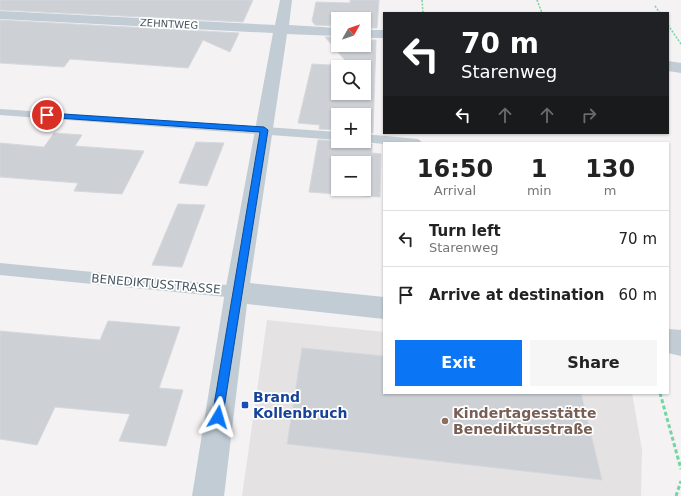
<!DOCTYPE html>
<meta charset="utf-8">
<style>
:root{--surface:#fff;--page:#f6f6f6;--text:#222;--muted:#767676;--line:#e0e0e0;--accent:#0b76f5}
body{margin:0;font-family:"DejaVu Sans",sans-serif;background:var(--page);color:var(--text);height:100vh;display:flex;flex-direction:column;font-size:15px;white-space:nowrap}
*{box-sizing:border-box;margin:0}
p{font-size:13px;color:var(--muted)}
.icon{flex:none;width:22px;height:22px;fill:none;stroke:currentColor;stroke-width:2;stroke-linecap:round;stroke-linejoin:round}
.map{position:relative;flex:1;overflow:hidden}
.panel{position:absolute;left:383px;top:142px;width:286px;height:252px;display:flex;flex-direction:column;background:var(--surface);border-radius:0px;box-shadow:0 1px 3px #0004}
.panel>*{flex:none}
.guide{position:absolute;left:383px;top:12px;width:286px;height:122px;border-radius:0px;box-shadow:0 1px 3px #0004;background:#202124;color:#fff;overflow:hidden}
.needle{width:26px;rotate:50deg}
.fabs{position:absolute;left:331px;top:12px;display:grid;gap:8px}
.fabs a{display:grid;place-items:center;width:40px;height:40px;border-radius:0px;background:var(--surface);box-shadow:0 1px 3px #0004;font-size:20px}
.pin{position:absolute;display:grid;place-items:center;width:34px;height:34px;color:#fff;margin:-17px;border:2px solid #fff;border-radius:50%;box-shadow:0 1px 4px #0007}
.me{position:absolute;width:44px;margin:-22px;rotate:7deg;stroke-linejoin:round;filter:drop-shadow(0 0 3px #0008)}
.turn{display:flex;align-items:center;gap:14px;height:84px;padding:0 12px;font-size:18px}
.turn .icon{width:52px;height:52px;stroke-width:2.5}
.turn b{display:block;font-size:28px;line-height:34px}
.lanes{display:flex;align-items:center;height:38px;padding:0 12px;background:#0003;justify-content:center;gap:20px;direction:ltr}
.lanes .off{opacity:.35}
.eta{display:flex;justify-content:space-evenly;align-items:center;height:68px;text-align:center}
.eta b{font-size:24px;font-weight:700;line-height:28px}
.cta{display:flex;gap:8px;margin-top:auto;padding:8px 12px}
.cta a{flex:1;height:46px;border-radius:0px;background:var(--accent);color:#fff;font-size:16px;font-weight:700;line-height:46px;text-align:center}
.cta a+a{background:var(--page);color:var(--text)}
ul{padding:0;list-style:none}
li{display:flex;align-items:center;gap:12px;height:56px;padding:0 12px;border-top:1px solid var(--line)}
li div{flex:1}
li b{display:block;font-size:15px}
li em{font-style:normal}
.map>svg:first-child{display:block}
</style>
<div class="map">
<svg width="681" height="496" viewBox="0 0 681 496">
<rect width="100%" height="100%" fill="#f4f2f2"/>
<path fill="#e5e2e4" d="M267,320L384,332V393H632L642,450L641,496H242Z"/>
<g fill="#cdd1d6" stroke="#d5d8dd" fill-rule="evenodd">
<path d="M0,0H253L243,22L0,10Z"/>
<path d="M350,0H379L377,28H364V19H338V26L315,25L312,21L316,2L350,3Z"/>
<path d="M0,20L239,33L230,52L203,40L188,68L70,59L64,67L0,63Z"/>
<path d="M325,37H338V45H364V40H376L373,133H364V115H338V130L319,129L320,125L298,123L312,64L350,66ZM338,67H364V93H338Z"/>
<path d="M54,133L82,135L75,146L144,151L122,194L74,191L78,183L0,177V143L44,147Z"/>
<path d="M318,140L361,141L363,143L372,144V153L381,154L380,197L309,192ZM338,163H364V189H338Z"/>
<path d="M196,142L224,143L207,186L179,183Z"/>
<path d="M178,204L205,205L182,267L152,265Z"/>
<path d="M108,321L180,327L159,388L183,390L166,446L119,441L130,414L55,407L37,445L0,439V331L100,340Z"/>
<path d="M302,348L384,356V393H581L602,480L287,444Z"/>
</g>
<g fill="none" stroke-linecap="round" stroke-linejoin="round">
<g stroke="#73d5a2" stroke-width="1.5" stroke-dasharray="2 1.5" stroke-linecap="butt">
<path d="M422,0L423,13"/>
<path d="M537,0L542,13"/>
<path d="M655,6L660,13"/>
<path d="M668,25L681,44"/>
</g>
<g stroke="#73d5a2" stroke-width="3" stroke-dasharray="4 2.5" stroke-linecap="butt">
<path d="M660,393L681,469"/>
<path d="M676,496L681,481"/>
</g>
<g fill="#c1ccd4" fill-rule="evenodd">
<path d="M0,109L338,132V140L0,115Z"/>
<path d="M364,134L418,139L423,143L384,144L364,142L362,141H364Z"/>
<path d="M0,263L237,286L242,288L244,292L242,296L237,298L0,275Z"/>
</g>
<g fill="#c1ccd4" fill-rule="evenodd">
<path d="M280,0H292L289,25L338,28V36L287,34L250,283L384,297V319L247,304L224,496H192L225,292L273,33L0,19V11L275,25Z"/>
<rect x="364" y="30" width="20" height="8"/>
<path d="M668,61L681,63V73L668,71Z"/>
<path d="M668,329L681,330V356L668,353Z"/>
</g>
</g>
<path fill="#0b76f5" stroke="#074d9f" d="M47,113L264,127L268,130L222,421L218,422L214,421L212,417L260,132L44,117L43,115Z"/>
<rect fill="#1a4fb4" stroke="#fff" stroke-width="1.5" x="241" y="401" width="8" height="8" rx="2"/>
<circle fill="#8d6e63" stroke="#fff" stroke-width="1.5" cx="445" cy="421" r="4"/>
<g text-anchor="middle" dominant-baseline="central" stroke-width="3.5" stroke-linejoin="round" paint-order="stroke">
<g font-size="10" fill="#475661" stroke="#fff">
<text transform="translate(169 24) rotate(3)">ZEHNTWEG</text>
</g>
<g font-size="12" fill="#475661" stroke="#fff">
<text transform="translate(156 284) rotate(5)">BENEDIKTUSSTRASSE</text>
</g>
<g font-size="14" font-weight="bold" fill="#164399" stroke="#fff" text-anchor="start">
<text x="253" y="397">Brand<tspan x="253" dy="16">Kollenbruch</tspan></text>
</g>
<g font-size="14" font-weight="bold" fill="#785e54" stroke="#fff" text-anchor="start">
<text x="453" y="413">Kindertagesstätte<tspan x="453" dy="16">Benediktusstraße</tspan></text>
</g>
</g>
</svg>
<div class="fabs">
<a><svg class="needle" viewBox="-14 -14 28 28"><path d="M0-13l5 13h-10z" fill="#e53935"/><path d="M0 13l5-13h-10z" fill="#767676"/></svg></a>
<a><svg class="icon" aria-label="search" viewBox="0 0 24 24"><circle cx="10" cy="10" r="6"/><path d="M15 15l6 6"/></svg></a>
<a>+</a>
<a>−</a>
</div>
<div class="pin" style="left:47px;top:115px;background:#d93025"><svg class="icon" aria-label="arrive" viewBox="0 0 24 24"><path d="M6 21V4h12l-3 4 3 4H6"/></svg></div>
<svg class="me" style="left:218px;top:417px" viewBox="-20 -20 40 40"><path d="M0-17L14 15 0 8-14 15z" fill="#0b76f5" stroke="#fff" stroke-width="4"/></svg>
<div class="guide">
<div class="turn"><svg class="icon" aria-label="left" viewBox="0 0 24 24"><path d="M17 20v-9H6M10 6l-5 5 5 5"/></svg><div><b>70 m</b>Starenweg</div></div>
<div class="lanes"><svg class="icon" aria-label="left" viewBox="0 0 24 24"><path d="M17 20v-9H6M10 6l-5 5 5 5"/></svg><svg class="icon off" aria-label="ahead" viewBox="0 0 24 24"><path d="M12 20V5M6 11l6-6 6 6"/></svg><svg class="icon off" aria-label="ahead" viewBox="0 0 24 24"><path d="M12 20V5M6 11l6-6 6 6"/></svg><svg class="icon off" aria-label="right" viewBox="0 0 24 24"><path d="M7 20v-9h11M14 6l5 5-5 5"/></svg></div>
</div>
<section class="panel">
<div class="eta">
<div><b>16:50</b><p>Arrival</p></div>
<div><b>1</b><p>min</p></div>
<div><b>130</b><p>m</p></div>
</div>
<ul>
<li><svg class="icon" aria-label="left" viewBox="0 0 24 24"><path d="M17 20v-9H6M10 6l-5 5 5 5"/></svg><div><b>Turn left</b><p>Starenweg</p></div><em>70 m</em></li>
<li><svg class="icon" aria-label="arrive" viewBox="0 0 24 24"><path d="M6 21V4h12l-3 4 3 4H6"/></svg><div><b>Arrive at destination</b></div><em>60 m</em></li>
</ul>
<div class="cta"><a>Exit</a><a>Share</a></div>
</section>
</div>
